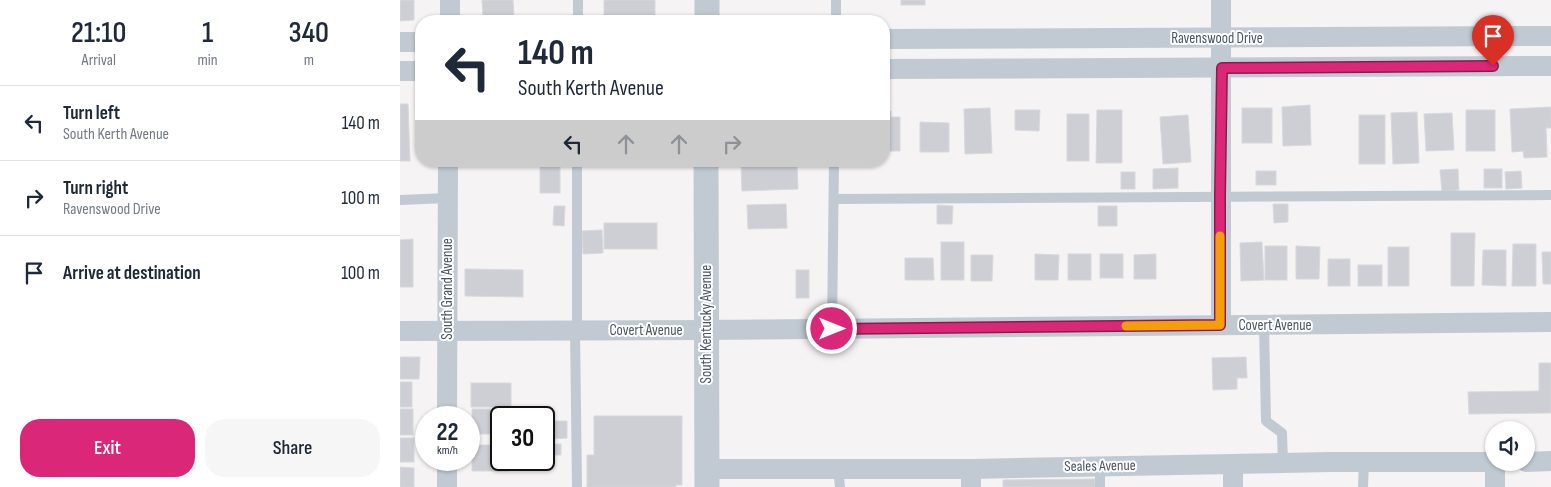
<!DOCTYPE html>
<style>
:root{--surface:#fff;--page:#f6f6f7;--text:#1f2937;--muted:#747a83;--line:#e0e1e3;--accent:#db2777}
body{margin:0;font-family:"Sofia Sans Condensed",sans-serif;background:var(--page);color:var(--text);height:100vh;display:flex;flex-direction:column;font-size:19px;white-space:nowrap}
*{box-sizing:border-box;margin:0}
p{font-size:16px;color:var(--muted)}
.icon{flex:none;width:28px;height:28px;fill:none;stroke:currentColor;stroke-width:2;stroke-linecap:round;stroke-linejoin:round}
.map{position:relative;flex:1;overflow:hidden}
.details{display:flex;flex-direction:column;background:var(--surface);width:400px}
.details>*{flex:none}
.guide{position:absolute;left:15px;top:15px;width:475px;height:152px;border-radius:20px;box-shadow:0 1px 4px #0004;background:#fff;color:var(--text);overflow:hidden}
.buttons{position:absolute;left:1085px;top:421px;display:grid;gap:10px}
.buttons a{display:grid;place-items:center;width:50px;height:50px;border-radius:50%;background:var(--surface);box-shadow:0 1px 4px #0004;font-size:25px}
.speed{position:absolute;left:15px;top:406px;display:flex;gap:10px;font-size:25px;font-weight:700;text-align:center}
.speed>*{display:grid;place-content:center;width:65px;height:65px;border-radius:50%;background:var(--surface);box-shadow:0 1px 4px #0004;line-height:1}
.speed small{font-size:12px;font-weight:400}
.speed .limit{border:2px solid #111;border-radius:8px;background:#fff;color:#111}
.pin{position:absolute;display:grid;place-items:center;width:42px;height:42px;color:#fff;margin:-51px -21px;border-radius:50% 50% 50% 0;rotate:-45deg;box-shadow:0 0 5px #0007}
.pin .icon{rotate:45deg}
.me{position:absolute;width:55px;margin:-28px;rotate:90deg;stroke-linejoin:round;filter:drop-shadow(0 0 4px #0008)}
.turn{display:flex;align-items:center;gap:18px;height:105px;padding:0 20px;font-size:22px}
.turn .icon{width:65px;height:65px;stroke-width:2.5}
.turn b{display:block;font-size:35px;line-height:42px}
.lanes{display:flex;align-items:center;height:48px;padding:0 20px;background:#0003;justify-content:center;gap:25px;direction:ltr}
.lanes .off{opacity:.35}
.eta{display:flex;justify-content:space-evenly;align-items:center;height:85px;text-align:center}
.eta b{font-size:30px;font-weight:600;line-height:35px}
.button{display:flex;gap:10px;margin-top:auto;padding:10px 20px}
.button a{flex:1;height:58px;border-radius:20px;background:var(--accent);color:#fff;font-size:20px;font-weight:600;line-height:58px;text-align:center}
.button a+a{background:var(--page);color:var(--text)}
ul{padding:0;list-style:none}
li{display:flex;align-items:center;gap:15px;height:75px;padding:0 20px;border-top:1px solid var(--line)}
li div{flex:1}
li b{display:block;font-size:19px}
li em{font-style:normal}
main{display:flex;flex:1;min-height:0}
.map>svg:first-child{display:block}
</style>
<main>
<section class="details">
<div class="eta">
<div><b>21:10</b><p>Arrival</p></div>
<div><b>1</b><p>min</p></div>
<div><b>340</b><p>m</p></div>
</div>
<ul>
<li><svg class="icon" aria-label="left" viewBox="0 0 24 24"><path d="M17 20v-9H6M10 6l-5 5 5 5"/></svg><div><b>Turn left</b><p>South Kerth Avenue</p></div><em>140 m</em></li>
<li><svg class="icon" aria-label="right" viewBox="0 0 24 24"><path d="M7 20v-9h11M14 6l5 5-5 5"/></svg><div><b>Turn right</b><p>Ravenswood Drive</p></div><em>100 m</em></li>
<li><svg class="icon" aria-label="arrive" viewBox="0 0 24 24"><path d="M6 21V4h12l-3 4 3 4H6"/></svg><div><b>Arrive at destination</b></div><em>100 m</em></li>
</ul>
<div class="button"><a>Exit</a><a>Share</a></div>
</section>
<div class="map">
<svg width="1151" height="487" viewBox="0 0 1151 487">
<rect width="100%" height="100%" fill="#f5f3f3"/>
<g fill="#cdcfd5" stroke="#d7d9de">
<path d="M0,0H14V20L0,21Z"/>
<path d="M82,0H113L114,17L83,18Z"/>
<rect x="204" y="0" width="51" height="19"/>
<rect x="501" y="0" width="24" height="5"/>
<path d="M0,104H8L10,161H0Z"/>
<path d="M910,105L911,145L883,146L882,107Z"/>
<path d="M1151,107V128H1146L1147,157L1124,158L1123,151L1112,152L1110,109Z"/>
<path d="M590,108L592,153L565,154L564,109Z"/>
<rect x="842" y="108" width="30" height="35"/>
<path d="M615,110H640L639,131L615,130Z"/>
<path d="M697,110H722V163H696Z"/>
<rect x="1066" y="110" width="29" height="41"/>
<path d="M484,111H491V117H500V151H484Z"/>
<path d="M1017,112L1019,163L993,164L991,113Z"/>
<path d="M1052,113L1054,150L1026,151L1024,114Z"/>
<rect x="667" y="114" width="22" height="47"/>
<path d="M788,115L791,162L763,164L760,117Z"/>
<rect x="959" y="115" width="26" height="49"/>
<path d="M520,122L549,123V152H520Z"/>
<path d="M355,161H384V165L397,164L398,189L342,191L341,165L355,164Z"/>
<rect x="140" y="165" width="20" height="28"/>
<path d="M778,168V188L753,189V169Z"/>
<path d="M1058,169L1059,190L1042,191L1040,170Z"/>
<rect x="1084" y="169" width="18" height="19"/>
<rect x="856" y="171" width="20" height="14"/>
<path d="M1121,171L1122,188L1106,189L1105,172Z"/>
<rect x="721" y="172" width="14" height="17"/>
<path d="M386,204L387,228L348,229L347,205Z"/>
<path d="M873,204H888V222L874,223Z"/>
<path d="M537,205L553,206L552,224H537Z"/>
<path d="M154,206H165L164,226L153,225Z"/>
<rect x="698" y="206" width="19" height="20"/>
<rect x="204" y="223" width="53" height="26"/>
<path d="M202,230L203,253L183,254L182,231Z"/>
<path d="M1051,233H1075L1074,286H1051Z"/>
<path d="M13,239V287H0V240Z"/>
<rect x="541" y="242" width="23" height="38"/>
<path d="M862,242L864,280L841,281L840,243Z"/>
<path d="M1113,244H1136V286H1112Z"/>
<rect x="865" y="246" width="22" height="34"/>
<path d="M896,246L920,247L919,279H896Z"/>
<rect x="988" y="247" width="21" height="39"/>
<path d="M1083,250H1106V286L1082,285Z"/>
<path d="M1142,252H1151V284H1143Z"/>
<path d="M635,254L659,255L658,280H635Z"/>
<rect x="668" y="254" width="23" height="26"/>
<rect x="700" y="254" width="23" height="24"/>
<path d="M756,254V279H734V255Z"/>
<path d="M571,255H593L592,281H571Z"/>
<path d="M505,258H533L534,280H505Z"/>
<rect x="928" y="259" width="22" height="27"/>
<rect x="958" y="265" width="24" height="21"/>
<path d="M65,269L123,270V297L65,296Z"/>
<rect x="396" y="270" width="13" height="28"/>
<path d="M0,357H20L19,379H0Z"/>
<path d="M846,357L847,378H837V389L813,390L812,358Z"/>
<path d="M1139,363H1151V413L1069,414L1068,392L1139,391Z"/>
<rect x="0" y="382" width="12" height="25"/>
<rect x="71" y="383" width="40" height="24"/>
<rect x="0" y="409" width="13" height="26"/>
<path d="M72,409H119V418H101V434H72Z"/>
<path d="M194,416H282V485H276V487H187V455H194Z"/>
<path d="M149,421H167V438L149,439Z"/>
<rect x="0" y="438" width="14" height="24"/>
<rect x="144" y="444" width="17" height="11"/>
<path d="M72,445H101V460H109V471H72Z"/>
<path d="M0,467L14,468V487H0Z"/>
<path d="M695,479V487H603V480Z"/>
</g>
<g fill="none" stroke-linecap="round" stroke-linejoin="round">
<g stroke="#c1cad2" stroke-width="10">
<path d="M178,21V0"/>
<path d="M436,21V0"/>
<path d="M434,199L1151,195"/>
<path d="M0,200L48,198"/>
<path d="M864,325L866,421L882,433L883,464"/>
<path d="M432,329L434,161"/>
<path d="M175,330L177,487"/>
<path d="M177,330V161"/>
<path d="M700,466V487"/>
<path d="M438,468L440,487"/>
<path d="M963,487L964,462"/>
</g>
<g stroke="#c1cad2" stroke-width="20">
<path d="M50,0V21"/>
<path d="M484,39L1151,36"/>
<path d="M0,42H21"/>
<path d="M484,69L1151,66"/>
<path d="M0,71H21"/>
<path d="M821,325V0"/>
<path d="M0,331L306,330L1151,322"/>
<path d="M47,418L48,161"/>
<path d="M1126,462L1151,461"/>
<path d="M833,465V487"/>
<path d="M307,469H571L930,462H1094"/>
<path d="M47,487V460"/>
<path d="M571,487V469"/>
<path d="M1095,487V462"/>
</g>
<g stroke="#c1cad2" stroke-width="25">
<path d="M307,21V0"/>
<path d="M306,161L307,487"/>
</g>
</g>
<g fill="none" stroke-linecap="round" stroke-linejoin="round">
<defs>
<path id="route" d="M432,329L820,325V196L822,68L1093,66"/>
</defs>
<use href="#route" stroke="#8e194d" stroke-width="12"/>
<use href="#route" stroke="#db2777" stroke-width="9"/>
<path stroke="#f59e0b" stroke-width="9" d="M726,326L820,325V236"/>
</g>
<g text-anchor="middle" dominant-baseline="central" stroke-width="4" stroke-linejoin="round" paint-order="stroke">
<g font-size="15" fill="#4a5661" stroke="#fff">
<text x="817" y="38">Ravenswood Drive</text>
<text transform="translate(47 289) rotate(-90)">South Grand Avenue</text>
<text transform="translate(306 324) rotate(-90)">South Kentucky Avenue</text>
<text x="875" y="325">Covert Avenue</text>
<text x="246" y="330">Covert Avenue</text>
<text transform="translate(700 466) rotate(-1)">Seales Avenue</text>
</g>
</g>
</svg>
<div class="buttons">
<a><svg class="icon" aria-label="sound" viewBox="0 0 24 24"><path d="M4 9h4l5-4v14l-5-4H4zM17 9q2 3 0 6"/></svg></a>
</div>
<div class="speed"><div>22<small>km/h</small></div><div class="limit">30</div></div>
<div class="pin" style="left:1093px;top:66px;background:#d93025"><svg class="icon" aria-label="arrive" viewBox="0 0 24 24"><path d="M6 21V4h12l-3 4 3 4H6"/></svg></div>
<svg class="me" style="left:432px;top:329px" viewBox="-20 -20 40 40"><circle r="17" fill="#db2777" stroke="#fff" stroke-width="3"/><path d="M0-11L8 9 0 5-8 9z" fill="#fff"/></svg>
<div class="guide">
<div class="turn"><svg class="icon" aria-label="left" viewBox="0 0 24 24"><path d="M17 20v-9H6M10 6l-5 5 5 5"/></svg><div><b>140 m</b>South Kerth Avenue</div></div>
<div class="lanes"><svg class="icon" aria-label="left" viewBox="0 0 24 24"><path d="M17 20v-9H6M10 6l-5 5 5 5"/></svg><svg class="icon off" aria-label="ahead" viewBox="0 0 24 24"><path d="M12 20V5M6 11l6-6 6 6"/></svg><svg class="icon off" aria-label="ahead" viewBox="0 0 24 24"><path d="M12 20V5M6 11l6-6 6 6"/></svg><svg class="icon off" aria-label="right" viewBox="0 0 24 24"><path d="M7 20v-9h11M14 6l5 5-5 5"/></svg></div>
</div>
</div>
</main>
